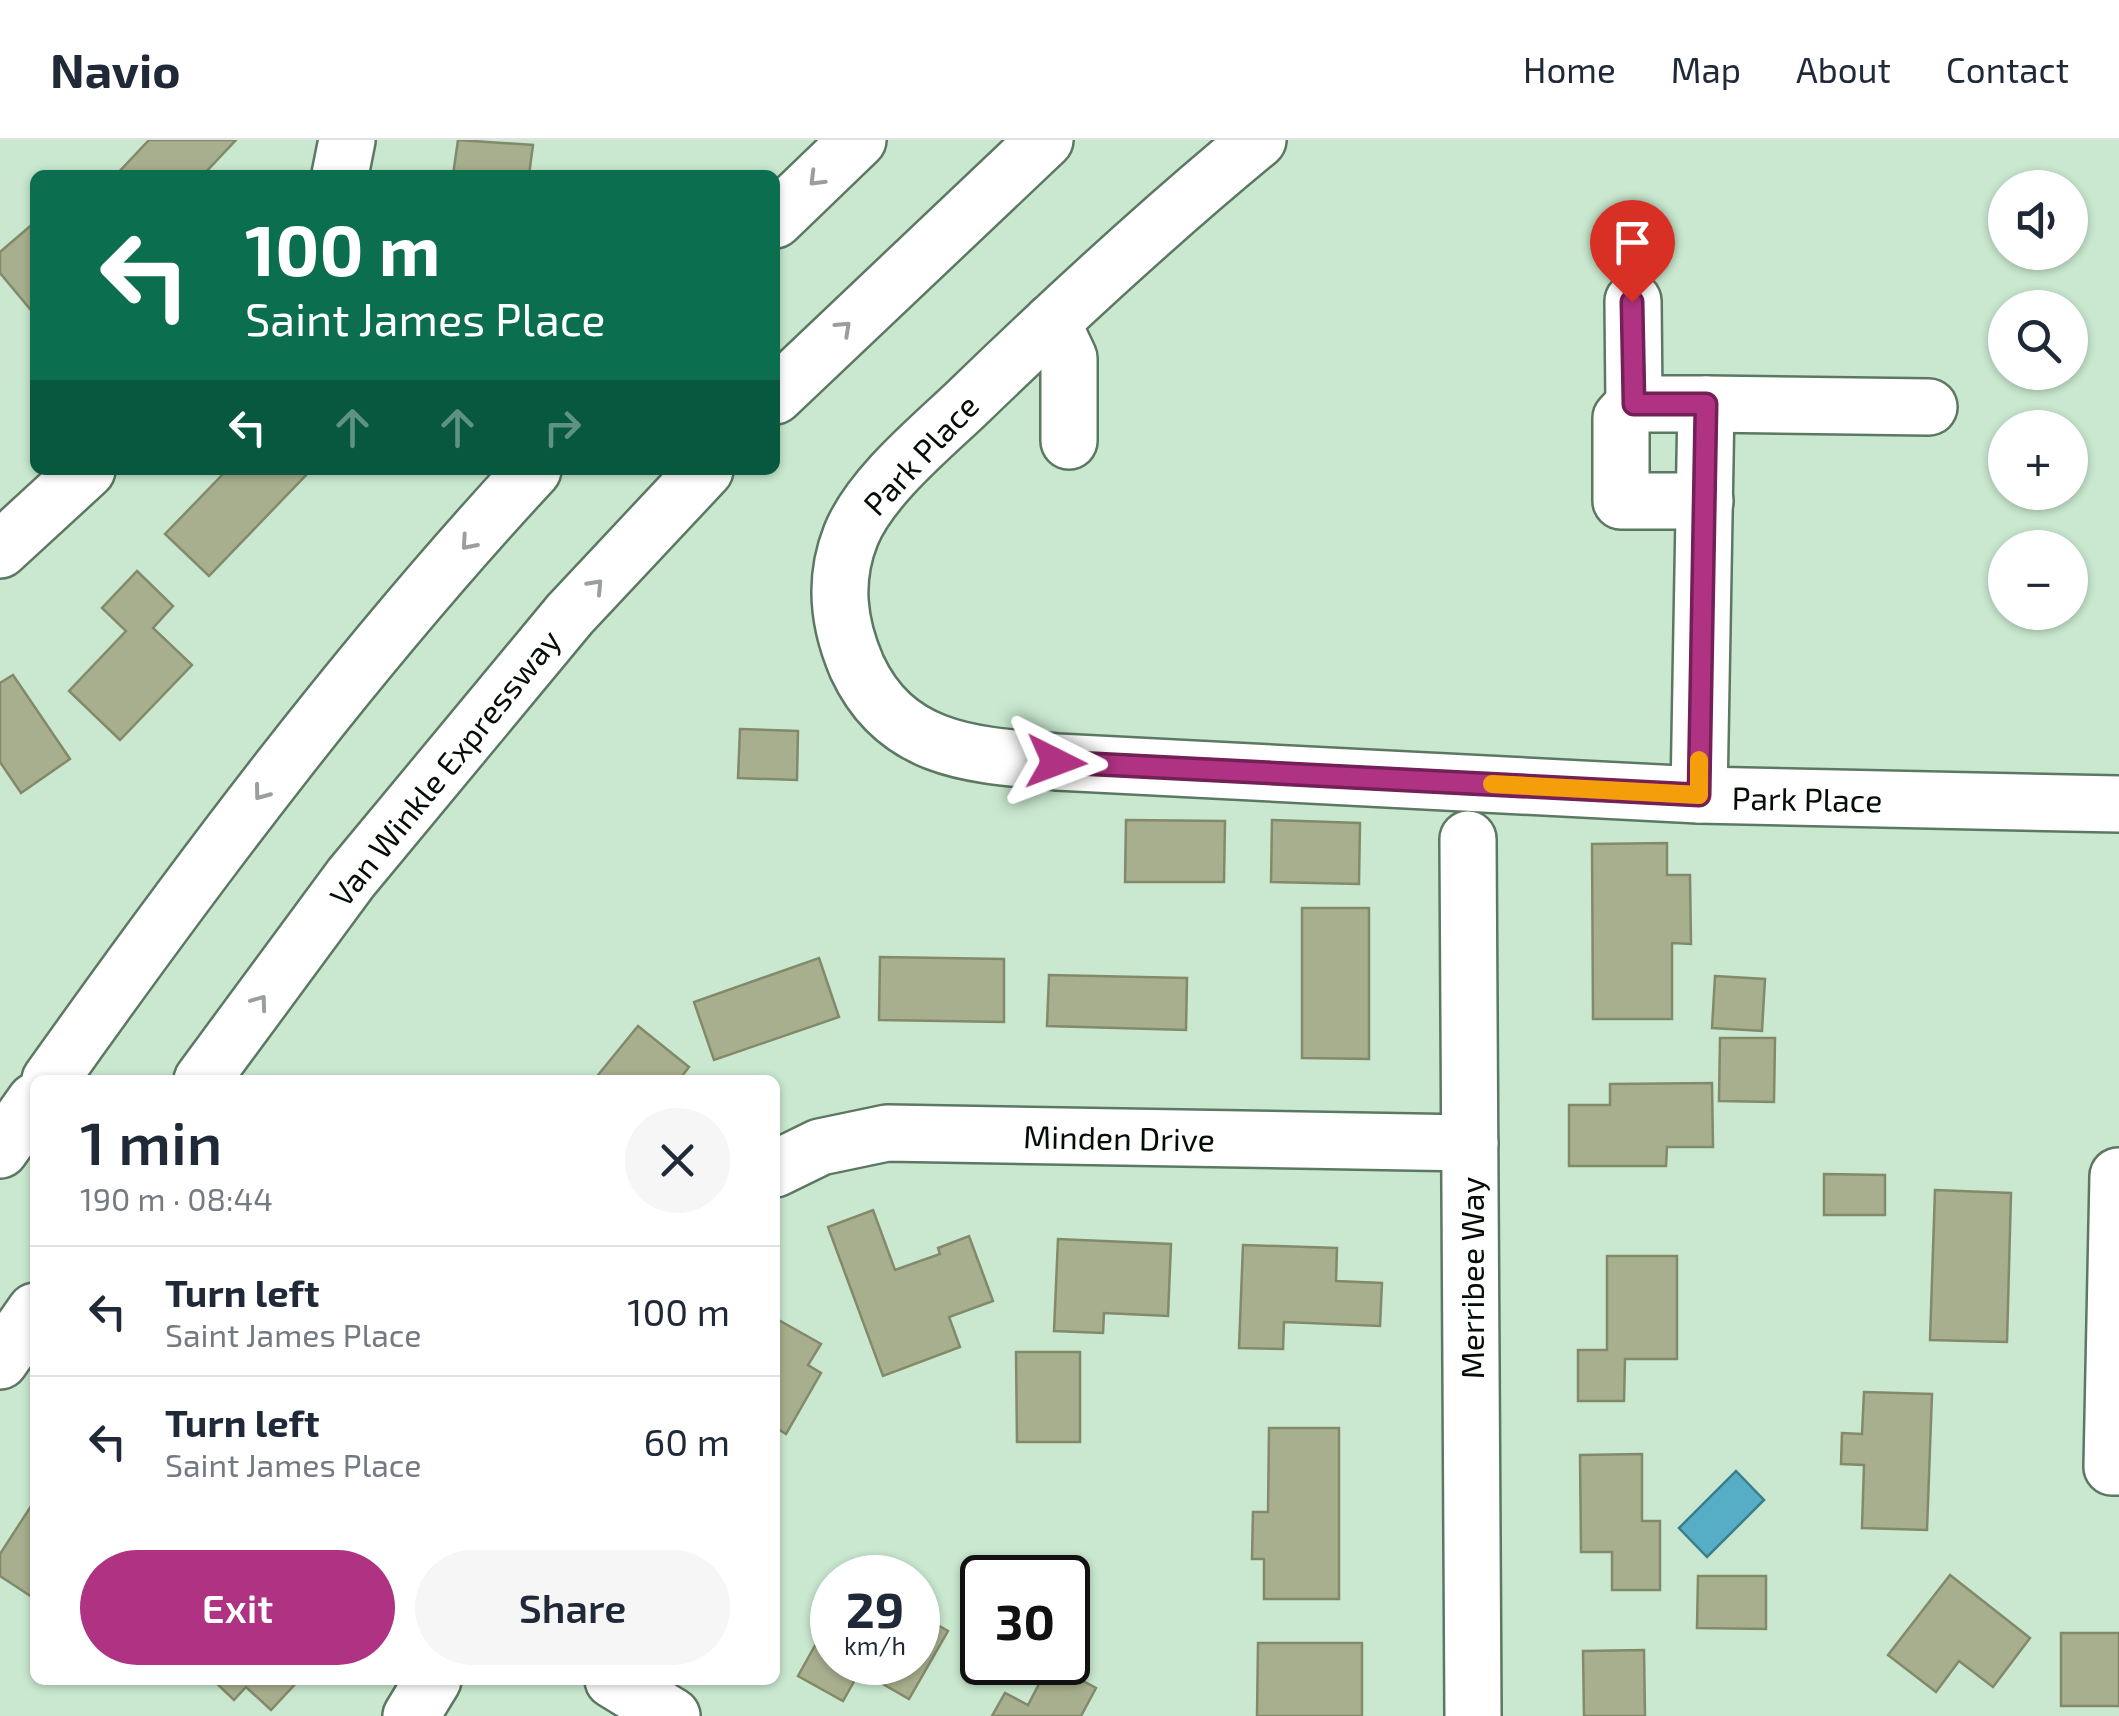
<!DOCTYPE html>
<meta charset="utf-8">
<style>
:root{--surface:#fff;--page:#f6f6f7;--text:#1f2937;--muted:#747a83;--line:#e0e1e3;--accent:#af3283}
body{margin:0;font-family:"Exo 2",sans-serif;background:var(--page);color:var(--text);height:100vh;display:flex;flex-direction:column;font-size:38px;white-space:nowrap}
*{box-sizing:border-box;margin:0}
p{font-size:32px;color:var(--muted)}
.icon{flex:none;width:55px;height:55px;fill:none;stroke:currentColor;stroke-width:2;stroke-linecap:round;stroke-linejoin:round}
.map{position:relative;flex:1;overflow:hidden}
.panel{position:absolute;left:30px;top:935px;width:750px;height:610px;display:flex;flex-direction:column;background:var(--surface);border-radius:15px;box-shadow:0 2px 8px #0004}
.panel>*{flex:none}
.hud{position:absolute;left:30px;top:30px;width:750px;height:305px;border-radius:15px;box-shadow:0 2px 8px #0004;background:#0b6e4f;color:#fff;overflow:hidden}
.tools{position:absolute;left:1988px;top:30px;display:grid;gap:20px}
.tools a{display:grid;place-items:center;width:100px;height:100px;border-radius:50%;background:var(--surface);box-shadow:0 2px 8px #0004;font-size:50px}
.speed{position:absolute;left:810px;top:1415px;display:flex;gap:20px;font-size:50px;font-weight:700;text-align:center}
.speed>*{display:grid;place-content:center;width:130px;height:130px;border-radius:50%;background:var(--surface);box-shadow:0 2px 8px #0004;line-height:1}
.speed small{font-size:25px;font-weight:400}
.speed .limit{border:5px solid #111;border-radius:15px;background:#fff;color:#111}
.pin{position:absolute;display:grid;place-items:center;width:85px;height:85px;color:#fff;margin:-102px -42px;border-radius:50% 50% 50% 0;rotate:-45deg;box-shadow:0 0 10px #0007}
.pin .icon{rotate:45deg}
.me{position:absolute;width:110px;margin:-55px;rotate:93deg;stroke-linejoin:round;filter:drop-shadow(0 0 8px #0008)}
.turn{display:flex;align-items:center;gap:35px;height:210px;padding:0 50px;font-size:45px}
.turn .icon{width:130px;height:130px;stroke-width:2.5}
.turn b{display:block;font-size:70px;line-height:85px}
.lanes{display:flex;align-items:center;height:95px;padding:0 50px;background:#0003;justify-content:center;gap:50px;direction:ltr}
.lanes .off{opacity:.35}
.round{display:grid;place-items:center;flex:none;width:105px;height:105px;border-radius:52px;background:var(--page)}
.overview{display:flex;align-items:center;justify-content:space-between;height:170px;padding:0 50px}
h1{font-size:60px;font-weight:600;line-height:75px}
.action{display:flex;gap:20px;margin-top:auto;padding:20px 50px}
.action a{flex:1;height:115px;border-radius:60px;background:var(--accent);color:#fff;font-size:40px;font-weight:600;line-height:115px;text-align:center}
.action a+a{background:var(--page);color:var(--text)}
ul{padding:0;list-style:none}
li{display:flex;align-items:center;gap:30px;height:130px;padding:0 50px;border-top:2px solid var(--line)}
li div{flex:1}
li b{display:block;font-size:38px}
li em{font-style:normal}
header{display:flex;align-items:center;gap:60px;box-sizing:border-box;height:140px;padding:0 50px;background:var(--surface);border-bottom:2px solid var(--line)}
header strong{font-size:48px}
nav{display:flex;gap:55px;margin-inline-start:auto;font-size:35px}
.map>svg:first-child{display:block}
</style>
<header>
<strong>Navio</strong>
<nav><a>Home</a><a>Map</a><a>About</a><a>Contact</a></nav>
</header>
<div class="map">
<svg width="2119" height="1576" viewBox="0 0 2119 1576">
<rect width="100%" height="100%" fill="#c9e8cf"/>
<path fill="#55aec5" stroke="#3d7e8c" stroke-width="2.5" d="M1736,1331L1764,1360L1707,1417L1679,1388Z"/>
<g fill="#a8af8e" stroke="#838a6a" stroke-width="2.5">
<path d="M149,0H236L203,35H116Z"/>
<path d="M458,0L533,5L529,35H453Z"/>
<path d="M35,82V175L0,133V112Z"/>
<path d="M227,330H311L209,436L165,394Z"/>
<path d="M137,431L173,466L153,488L192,525L120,600L69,551L126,491L102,468Z"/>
<path d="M13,535L70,619L21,653L0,622V543Z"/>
<path d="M740,589L798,591L797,640L738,638Z"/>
<path d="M1126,680L1225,681L1224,742H1125Z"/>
<path d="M1272,680L1360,683L1359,744L1271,742Z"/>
<path d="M1667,703V735H1690L1691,804L1672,803V879H1593L1592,704Z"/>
<path d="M1302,768H1369V919L1302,918Z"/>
<path d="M880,817L1004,819V882L879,880Z"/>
<path d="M819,818L839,877L714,920L694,862Z"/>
<path d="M1049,835L1187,838L1186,890L1047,886Z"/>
<path d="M1715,836L1765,839L1762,891L1712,888Z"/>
<path d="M638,886L689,927L679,940H594Z"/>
<path d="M1720,898H1775L1774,962L1719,961Z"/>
<path d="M1712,943L1713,1007H1667L1666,1026H1569V965H1610V944Z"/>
<path d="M1824,1034L1885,1035V1075H1824Z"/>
<path d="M1935,1050L2011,1053L2007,1202L1930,1200Z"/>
<path d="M873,1070L895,1130L940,1114L938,1108L969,1096L993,1161L949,1177L960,1207L883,1236L828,1087Z"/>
<path d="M1058,1099L1171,1104L1168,1176L1104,1173L1103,1193L1054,1191Z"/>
<path d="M1243,1105L1337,1108L1336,1141L1382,1143L1380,1186L1284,1182L1283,1209L1239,1208Z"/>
<path d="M1607,1116H1677V1219H1625L1624,1261H1578V1210H1607Z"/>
<path d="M775,1178L821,1204L808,1225L821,1233L786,1294L775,1287Z"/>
<path d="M1016,1212H1080V1302H1017Z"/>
<path d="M1864,1252L1932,1254L1927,1390L1862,1388L1864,1325L1841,1324L1842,1293L1862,1294Z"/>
<path d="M1269,1288H1339V1459H1264V1419H1252L1253,1372H1268Z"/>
<path d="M1642,1314V1381H1660V1450H1612V1412H1581L1580,1315Z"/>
<path d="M35,1360V1459L0,1436V1414Z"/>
<path d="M1950,1435L2030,1498L1993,1547L1959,1521L1936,1552L1888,1515Z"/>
<path d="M1698,1436H1766V1489L1697,1488Z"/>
<path d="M918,1474L948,1491L909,1559L860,1531L843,1561L798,1536L822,1493L832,1500V1522H918Z"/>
<rect x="2061" y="1493" width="58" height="73"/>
<path d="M1258,1503H1362V1576H1257Z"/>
<path d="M1644,1510L1645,1576H1584L1583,1511Z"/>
<path d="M1050,1523L1096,1548L1081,1576H992L1005,1553L1028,1565Z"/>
<path d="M213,1540H299L271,1570L246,1547L234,1560Z"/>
</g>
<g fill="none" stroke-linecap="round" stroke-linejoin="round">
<defs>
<g id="minor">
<path d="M1258,0C1156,84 1060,173 965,265C929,299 870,348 851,395C833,440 838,483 857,527C897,613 975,615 1057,622L1699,655L2119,664"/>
<path d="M340,35L347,0"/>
<path d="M1633,161L1634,264H1706L1699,655"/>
<path d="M1052,182L1069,218V301"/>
<path d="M1634,264L1621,278V361H1705"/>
<path d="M1706,264L1929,267"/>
<path d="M0,410L87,330"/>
<path d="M1468,699L1473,1576"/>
<path d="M775,1029L820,1007L887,993L1470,1003"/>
<path d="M2118,1036L2112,1327H2119"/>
<path d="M613,1540L672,1576"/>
<path d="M411,1576L433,1540"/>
</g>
<g id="major">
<path d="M775,80L858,0"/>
<path d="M775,256L1045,0"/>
<path d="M50,940C200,729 356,521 533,330"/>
<path d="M202,940L351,738L570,474L705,330"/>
<path d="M0,1010L35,961"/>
<path d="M0,1221L35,1171"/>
</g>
</defs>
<use href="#minor" stroke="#5c7862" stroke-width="60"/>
<use href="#major" stroke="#5c7862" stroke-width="60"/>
<use href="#minor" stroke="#fff" stroke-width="55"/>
<use href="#major" stroke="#fff" stroke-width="55"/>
</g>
<defs><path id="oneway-chevron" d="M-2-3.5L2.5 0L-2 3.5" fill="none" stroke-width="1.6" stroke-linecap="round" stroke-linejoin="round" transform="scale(2.5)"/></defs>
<g stroke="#9b9f9b">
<use href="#oneway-chevron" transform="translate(816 39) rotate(135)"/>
<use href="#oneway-chevron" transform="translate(844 188) rotate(-43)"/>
<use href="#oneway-chevron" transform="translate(468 403) rotate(131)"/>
<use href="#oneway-chevron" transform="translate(596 446) rotate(-47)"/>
<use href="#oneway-chevron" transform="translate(261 653) rotate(127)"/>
<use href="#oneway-chevron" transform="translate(260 862) rotate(-54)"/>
</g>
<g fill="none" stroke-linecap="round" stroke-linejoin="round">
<defs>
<path id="route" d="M1056,622L1699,655L1706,264H1634L1632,162"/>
</defs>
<use href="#route" stroke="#722055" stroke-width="25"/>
<use href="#route" stroke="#af3283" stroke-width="18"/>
<path stroke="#f59e0b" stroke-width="18" d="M1492,644L1699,655V620"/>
</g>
<g text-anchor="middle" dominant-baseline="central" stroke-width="8" stroke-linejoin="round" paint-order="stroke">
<g font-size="32" fill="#050e06" stroke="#fff">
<text transform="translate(920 314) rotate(-47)">Park Place</text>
<text transform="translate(444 627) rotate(-51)">Van Winkle Expressway</text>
<text transform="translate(1807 658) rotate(1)">Park Place</text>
<text transform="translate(1119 997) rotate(1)">Minden Drive</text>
<text transform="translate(1471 1138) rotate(-90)">Merribee Way</text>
</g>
</g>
</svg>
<div class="tools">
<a><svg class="icon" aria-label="sound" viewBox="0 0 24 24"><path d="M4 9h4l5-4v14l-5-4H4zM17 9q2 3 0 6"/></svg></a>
<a><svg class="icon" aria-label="search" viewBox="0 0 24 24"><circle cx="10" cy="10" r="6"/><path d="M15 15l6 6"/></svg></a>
<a>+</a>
<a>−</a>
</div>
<div class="speed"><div>29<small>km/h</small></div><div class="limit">30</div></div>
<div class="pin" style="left:1632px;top:162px;background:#d93025"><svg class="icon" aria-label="arrive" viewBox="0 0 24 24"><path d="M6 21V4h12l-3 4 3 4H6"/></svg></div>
<svg class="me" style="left:1056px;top:622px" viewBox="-20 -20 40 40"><path d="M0-17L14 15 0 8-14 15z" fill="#af3283" stroke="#fff" stroke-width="4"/></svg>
<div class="hud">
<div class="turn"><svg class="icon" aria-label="left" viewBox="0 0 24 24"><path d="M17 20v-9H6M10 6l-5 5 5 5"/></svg><div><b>100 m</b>Saint James Place</div></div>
<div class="lanes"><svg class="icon" aria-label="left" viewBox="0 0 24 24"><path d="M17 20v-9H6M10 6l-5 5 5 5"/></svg><svg class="icon off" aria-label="ahead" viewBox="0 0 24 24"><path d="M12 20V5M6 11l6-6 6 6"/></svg><svg class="icon off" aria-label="ahead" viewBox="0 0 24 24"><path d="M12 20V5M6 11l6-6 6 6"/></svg><svg class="icon off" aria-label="right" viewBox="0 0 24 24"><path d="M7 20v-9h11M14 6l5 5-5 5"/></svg></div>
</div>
<section class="panel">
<div class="overview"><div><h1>1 min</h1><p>190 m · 08:44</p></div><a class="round"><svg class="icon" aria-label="close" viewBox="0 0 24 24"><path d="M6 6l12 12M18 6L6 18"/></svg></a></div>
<ul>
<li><svg class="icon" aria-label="left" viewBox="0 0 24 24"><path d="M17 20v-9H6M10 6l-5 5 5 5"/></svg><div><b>Turn left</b><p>Saint James Place</p></div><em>100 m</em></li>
<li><svg class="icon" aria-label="left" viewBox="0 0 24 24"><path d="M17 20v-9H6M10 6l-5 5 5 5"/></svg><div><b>Turn left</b><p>Saint James Place</p></div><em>60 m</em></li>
</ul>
<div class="action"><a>Exit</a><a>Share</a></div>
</section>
</div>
